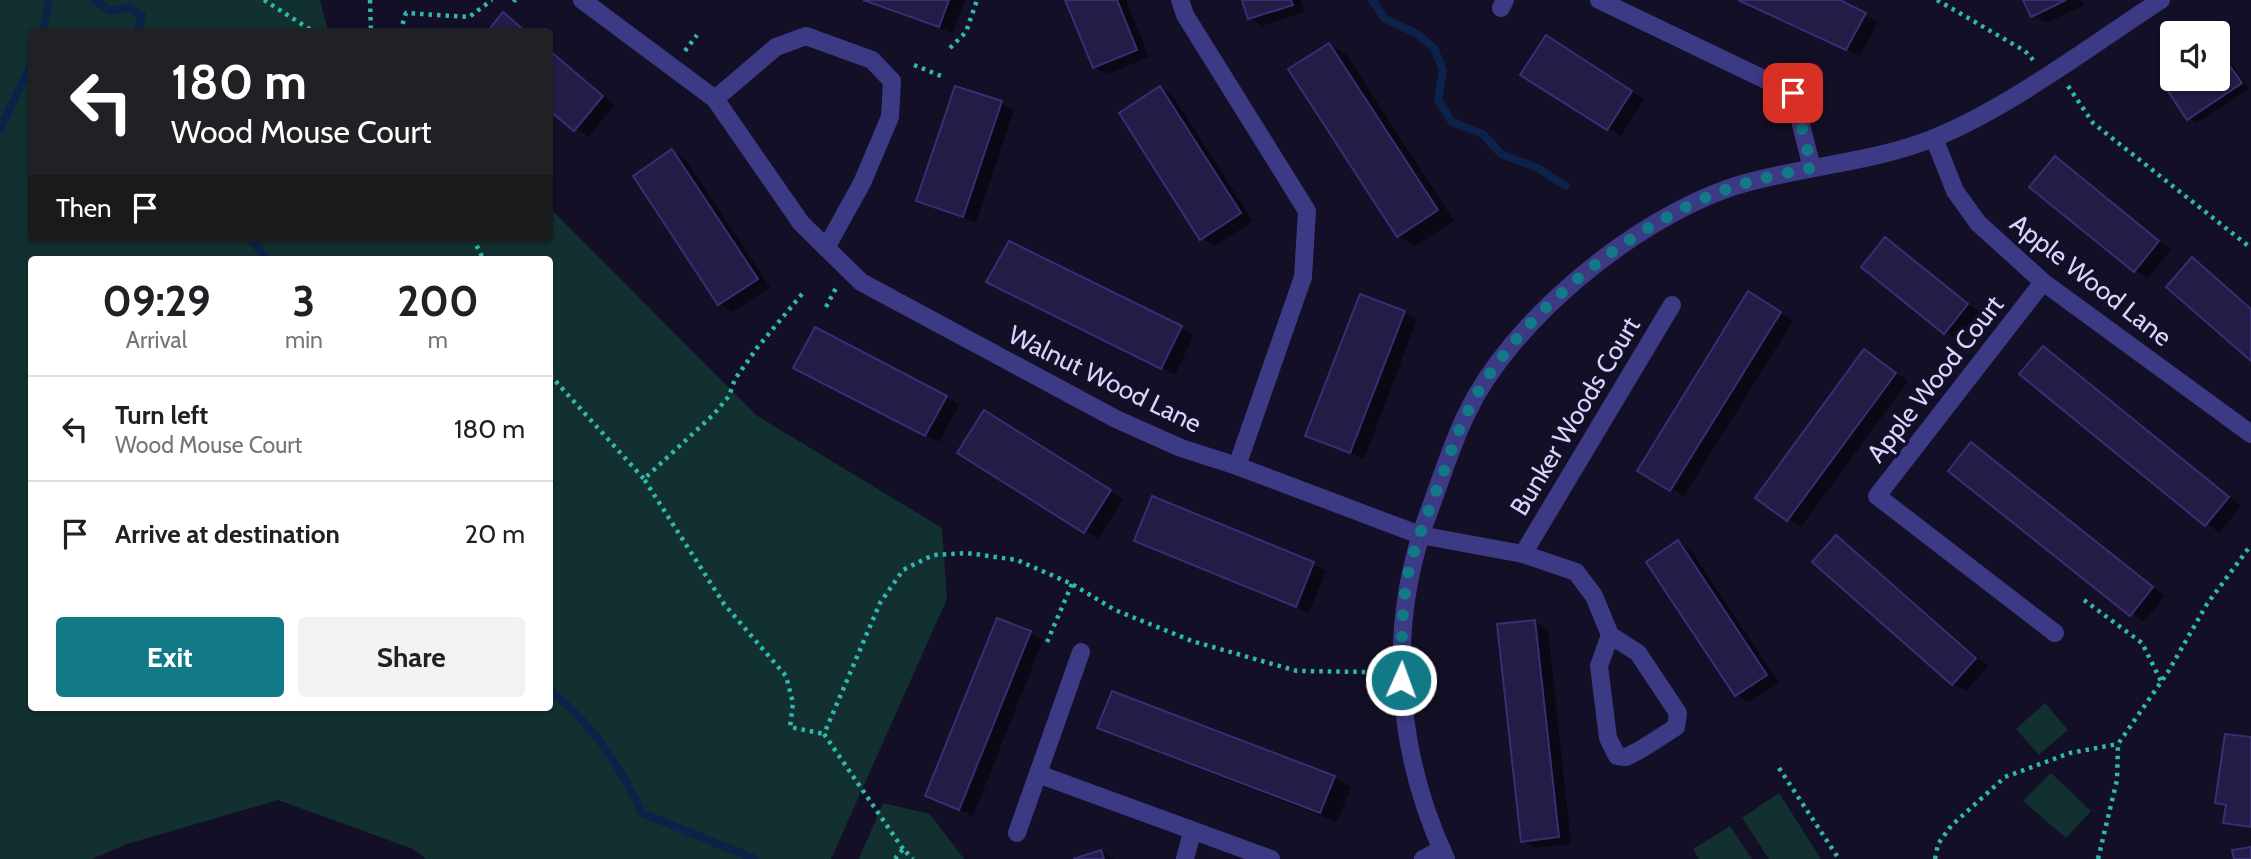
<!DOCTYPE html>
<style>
:root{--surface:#fff;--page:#f2f2f2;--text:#202124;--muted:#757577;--line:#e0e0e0;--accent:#127987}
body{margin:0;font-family:Cabin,sans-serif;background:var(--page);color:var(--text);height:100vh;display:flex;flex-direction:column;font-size:26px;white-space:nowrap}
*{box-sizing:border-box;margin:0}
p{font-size:23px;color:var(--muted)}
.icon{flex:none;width:38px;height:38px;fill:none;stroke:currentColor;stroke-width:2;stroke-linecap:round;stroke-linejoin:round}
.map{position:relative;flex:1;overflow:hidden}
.drawer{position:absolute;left:28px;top:256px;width:525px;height:455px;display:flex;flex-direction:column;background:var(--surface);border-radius:7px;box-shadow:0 2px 5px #0004}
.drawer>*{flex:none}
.banner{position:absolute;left:28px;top:28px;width:525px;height:214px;border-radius:7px;box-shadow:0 2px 5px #0004;background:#202124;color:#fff;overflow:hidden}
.fabs{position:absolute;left:2160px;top:21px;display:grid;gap:14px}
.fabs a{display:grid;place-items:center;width:70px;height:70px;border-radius:7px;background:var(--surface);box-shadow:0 2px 5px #0004;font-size:35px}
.pin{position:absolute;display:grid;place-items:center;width:60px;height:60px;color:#fff;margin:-30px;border-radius:14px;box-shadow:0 4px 10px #0006}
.me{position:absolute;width:77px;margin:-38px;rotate:2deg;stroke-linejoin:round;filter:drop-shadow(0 0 5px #0008)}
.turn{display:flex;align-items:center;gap:24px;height:147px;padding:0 28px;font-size:32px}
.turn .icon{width:91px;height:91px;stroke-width:2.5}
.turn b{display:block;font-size:49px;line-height:60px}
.then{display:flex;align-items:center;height:66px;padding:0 28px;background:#0003;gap:14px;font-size:26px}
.eta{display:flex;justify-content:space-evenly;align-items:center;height:119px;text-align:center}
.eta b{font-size:42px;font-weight:700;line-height:49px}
.primary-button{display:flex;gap:14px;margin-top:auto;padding:14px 28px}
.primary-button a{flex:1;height:80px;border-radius:7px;background:var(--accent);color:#fff;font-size:28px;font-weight:700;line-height:80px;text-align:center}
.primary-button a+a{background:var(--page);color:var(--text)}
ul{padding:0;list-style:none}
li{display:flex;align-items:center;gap:21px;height:105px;padding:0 28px;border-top:2px solid var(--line)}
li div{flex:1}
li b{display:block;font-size:26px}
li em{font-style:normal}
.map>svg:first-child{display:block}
</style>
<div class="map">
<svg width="2251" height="859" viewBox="0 0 2251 859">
<rect width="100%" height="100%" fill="#130f26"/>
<g fill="#12302f" fill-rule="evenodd">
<path d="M0,0H320L328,31L32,32V238H550V208L756,415L942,528L947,599L831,859H426L413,849L278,800L127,844L92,859H0ZM32,259H550V707H32Z"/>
<path d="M2045,703L2068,730L2039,755L2016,729Z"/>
<path d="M2051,773L2091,811L2066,838L2023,801Z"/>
<path d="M1779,793L1821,859H1769L1742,818Z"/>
<path d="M883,803L930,814L964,859H859Z"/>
<path d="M1730,826L1752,859H1699L1693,849Z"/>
</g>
<g fill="#0007">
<path d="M860,0H965L953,33Z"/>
<path d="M1067,0H1126L1149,57L1107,74L1094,67Z"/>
<path d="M1244,0H1301L1305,12L1263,26L1250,18Z"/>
<path d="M1739,0H1836L1878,22L1860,56Z"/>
<path d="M2025,0H2081L2084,5L2046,23L2033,15Z"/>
<path d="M1329,45L1346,54L1454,221L1415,246L1398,236Z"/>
<path d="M1559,45L1644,99L1621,136L1523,75Z"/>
<path d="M550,50L615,105L588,137L550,108Z"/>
<path d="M2218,51L2227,56L2249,89L2197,123L2189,118L2166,86L2177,79H2217Z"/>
<path d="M1160,88L1173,96L1253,221L1215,246L1202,238Z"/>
<path d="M1001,103L1014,110L976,223L918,201Z"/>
<path d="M672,151L685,159L770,287L733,312L720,304L635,176Z"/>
<path d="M2055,158L2171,250L2148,278L2135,271Z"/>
<path d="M1885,240L1980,312L1958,340L1945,332Z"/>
<path d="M1009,244L1194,335L1175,375L1002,289Z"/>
<path d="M2192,259L2251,307V358Z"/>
<path d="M1762,301L1793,321L1684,496L1639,470Z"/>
<path d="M1404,313L1417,320L1364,459L1308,436Z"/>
<path d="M2044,348L2241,506L2219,533L2022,374Z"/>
<path d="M1865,352L1908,381L1801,527L1757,498Z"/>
<path d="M808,374L946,397L959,405L939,442Z"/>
<path d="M997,420L1123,499L1098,539L1085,531Z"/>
<path d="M1972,444L2165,596L2144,622L1951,471Z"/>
<path d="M1836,537L1849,545L1988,666L1966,691L1953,684L1814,562Z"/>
<path d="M1136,540L1313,564L1326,571L1309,613Z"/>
<path d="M1678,542L1691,550L1779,683L1749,702L1736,695Z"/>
<path d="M998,620L1043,640L973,816L928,796Z"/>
<path d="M1535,622L1548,630L1571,844L1536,848L1523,841Z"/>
<path d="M1100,727L1334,777L1351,787L1337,822L1117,737Z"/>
<path d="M2251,739V829L2225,822L2227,807L2217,802Z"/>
<path d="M1101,852L1114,859H1079Z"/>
</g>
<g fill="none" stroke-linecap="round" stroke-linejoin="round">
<g stroke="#0c2248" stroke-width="8">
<path d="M95,0L110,11L128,8L142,15L137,32"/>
<path d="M1372,0L1385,19L1416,33L1434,48L1443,70L1438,100L1452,122L1483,134L1501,154L1538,168L1566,186"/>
<path d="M43,32L49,0"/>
<path d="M0,129L32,63"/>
<path d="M250,238L267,259"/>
<path d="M550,690C594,727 617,760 642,813L755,859"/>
</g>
</g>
<g fill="#241b47" stroke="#3b2d73" stroke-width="2">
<path d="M863,0H949L939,27Z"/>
<path d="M1065,0H1117L1137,50L1093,68Z"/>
<path d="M1242,0H1291L1293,5L1248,19Z"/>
<path d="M1738,0H1840L1866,13L1846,50Z"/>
<path d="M2023,0H2066L2031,17Z"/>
<path d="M503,12L526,32H487Z"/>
<path d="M1546,35L1632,91L1607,130L1520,75Z"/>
<path d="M1329,43L1438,210L1397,237L1288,69Z"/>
<path d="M2218,49L2242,83L2187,120L2164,85L2173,79H2217Z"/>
<path d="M550,51L603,96L574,131L550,111Z"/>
<path d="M955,86L1002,101L963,217L916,201Z"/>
<path d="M1160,86L1241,213L1200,240L1119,113Z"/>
<path d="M672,149L758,279L718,305L633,176Z"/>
<path d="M2055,156L2159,241L2134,272L2029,187Z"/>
<path d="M1885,237L1968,304L1944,334L1861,267Z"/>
<path d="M1009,241L1182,326L1161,369L986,282Z"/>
<path d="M2192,257L2251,309V361L2166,287Z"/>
<path d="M1748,291L1781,312L1670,491L1637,471Z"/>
<path d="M1360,294L1405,311L1350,453L1305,436Z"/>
<path d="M815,327L947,396L925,436L793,368Z"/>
<path d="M2043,346L2229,497L2205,526L2019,374Z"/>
<path d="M1864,349L1896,373L1787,521L1755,498Z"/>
<path d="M984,410L1111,490L1084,533L957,453Z"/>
<path d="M1971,442L2153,587L2130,616L1948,471Z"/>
<path d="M1152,496L1314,562L1296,607L1134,541Z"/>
<path d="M1836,535L1976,658L1952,685L1812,562Z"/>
<path d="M1678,540L1767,675L1735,696L1646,562Z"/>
<path d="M997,618L1031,631L959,810L925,796Z"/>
<path d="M1535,620L1559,837L1521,842L1497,624Z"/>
<path d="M1112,691L1335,776L1320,813L1097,728Z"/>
<path d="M2225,734L2251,737V827L2223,823L2226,805L2215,803Z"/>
<path d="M2251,847V859H2234L2232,850Z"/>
<path d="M1101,850L1104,859H1073Z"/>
</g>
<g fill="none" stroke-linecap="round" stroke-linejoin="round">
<g stroke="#2fb8b0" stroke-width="4.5" stroke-dasharray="3.5 5" stroke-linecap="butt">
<path d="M264,0L314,32"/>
<path d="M370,0L371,32"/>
<path d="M1937,0L2025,51L2033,60"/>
<path d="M514,2L515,0"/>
<path d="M400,32L406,13L469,17L492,0"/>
<path d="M950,48L966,32L977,0"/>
<path d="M685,51L697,35"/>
<path d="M914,65L941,76"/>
<path d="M2068,86L2093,123L2251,248"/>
<path d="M473,238L483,259"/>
<path d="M802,294L757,348L735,379L729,396L714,414L644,479L724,604L786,676L793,703L790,727L824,734"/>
<path d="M826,307L836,288"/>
<path d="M550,375L644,479"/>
<path d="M2084,600L2142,643L2161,681"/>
<path d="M1047,642L1072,584"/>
<path d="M1779,768L1839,859"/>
<path d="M903,849L824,734L880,603L903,570L933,555L967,553L1017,560L1072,584L1115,610L1192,641L1297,671L1370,672"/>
<path d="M895,859L903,849L913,859"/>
<path d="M1935,859L1938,844L1951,826L2005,777L2070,753L2118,744"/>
<path d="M2098,859L2117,780L2118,744L2168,672L2207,604L2251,545"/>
</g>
<g stroke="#3d3a85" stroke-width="18">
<path d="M582,0L715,99L801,223L861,282L1116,419L1181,448L1237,466L1420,535L1523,554L1576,572L1594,596L1610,635L1638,653L1678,713L1676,727L1640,750L1626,757L1617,756L1608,738L1599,666L1610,635"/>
<path d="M1180,0L1185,15L1307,211L1303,277L1237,466"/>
<path d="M1599,0L1793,93L1812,168"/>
<path d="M1501,8L1505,0"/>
<path d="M715,99L776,47L806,36L872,60L892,81L890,117L862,183L826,248"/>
<path d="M1934,138L1955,191L1978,223L2043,282L2251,434"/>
<path d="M2043,282L1877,496L2055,633"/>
<path d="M1523,554L1672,305"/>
<path d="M1038,774L1271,859"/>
<path d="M1017,833L1081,652"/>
<path d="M1185,859L1192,832"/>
<path d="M1423,859L1442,849"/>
<path d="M1446,859C1394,747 1386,621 1431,506C1442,476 1452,444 1466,415C1510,321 1634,220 1732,187C1798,166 1869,164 1934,138C2009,108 2093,44 2161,0"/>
</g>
</g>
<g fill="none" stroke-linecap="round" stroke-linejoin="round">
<path stroke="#127987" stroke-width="12" stroke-dasharray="0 21.6" d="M1401,680C1402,645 1401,608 1408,574C1415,543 1428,513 1439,484C1448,461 1455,437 1466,415C1512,318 1630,224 1730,188C1756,179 1785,173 1812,168L1793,93"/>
</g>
<g text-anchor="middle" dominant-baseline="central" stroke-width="7" stroke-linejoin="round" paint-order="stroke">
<g font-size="26" fill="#d9d4ff" stroke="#130f26">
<text transform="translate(2091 280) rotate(38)">Apple Wood Lane</text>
<text transform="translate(1105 379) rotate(26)">Walnut Wood Lane</text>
<text transform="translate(1935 379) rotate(-52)">Apple Wood Court</text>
<text transform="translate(1575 416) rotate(-59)">Bunker Woods Court</text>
</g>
</g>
</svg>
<div class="fabs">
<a><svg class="icon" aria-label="sound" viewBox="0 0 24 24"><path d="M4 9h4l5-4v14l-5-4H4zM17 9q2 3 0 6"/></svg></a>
</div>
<div class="pin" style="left:1793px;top:93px;background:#d93025"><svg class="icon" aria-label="arrive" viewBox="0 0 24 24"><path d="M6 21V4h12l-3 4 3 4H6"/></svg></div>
<svg class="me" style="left:1401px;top:680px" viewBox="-20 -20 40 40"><circle r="17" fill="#127987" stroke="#fff" stroke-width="3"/><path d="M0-11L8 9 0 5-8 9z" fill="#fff"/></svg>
<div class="banner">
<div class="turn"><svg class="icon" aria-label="left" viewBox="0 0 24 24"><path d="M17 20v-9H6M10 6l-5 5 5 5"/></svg><div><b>180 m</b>Wood Mouse Court</div></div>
<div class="then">Then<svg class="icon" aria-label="arrive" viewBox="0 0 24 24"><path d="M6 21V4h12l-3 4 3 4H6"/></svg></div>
</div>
<section class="drawer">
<div class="eta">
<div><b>09:29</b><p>Arrival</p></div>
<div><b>3</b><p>min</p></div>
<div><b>200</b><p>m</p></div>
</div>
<ul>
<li><svg class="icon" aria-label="left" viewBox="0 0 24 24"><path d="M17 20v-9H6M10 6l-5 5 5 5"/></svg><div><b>Turn left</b><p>Wood Mouse Court</p></div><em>180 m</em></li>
<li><svg class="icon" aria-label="arrive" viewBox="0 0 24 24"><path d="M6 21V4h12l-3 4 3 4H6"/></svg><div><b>Arrive at destination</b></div><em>20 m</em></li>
</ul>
<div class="primary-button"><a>Exit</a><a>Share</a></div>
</section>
</div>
